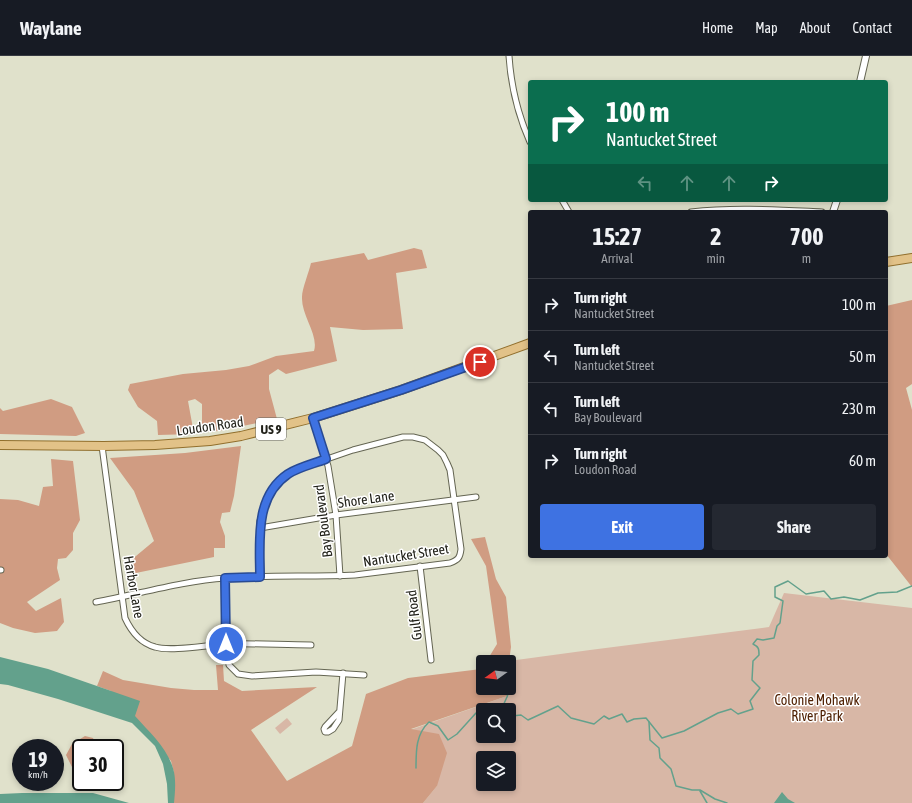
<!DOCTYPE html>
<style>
:root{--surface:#171b24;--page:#242831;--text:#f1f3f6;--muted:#9ea1a6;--line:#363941;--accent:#3e72e2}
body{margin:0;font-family:"Asap Condensed",sans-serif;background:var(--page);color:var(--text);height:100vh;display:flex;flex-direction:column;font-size:15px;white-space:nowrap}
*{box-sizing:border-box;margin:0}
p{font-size:13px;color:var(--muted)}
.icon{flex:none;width:22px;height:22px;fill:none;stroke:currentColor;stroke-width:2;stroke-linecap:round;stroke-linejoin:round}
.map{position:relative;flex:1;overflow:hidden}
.sheet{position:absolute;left:528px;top:154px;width:360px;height:348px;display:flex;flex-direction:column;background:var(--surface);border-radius:4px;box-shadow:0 2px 6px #0003}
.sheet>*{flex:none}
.guide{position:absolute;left:528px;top:24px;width:360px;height:122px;border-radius:4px;box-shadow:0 2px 6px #0003;background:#0b6e4f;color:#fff;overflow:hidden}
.needle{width:26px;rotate:255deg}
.tools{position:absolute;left:476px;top:599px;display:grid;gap:8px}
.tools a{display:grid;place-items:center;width:40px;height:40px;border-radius:4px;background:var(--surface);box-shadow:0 2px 6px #0003;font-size:20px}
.speed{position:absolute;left:12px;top:683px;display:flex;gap:8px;font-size:20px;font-weight:700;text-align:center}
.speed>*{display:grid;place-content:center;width:52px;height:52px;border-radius:50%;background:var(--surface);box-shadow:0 2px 6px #0003;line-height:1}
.speed small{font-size:10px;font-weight:400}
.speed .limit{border:2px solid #111;border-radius:6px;background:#fff;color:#111}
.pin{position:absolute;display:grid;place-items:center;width:34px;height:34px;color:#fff;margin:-17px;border:2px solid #fff;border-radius:50%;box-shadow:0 1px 4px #0007}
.me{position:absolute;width:44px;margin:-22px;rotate:0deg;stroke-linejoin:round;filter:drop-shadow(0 0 3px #0008)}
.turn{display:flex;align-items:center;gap:14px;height:84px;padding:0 12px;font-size:18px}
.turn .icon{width:52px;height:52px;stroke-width:2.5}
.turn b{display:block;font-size:28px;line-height:34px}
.lanes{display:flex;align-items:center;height:38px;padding:0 12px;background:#0003;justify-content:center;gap:20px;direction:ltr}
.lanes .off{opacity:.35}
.eta{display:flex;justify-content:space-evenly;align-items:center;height:68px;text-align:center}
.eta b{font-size:24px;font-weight:700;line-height:28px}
.action{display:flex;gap:8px;margin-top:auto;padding:8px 12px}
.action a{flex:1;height:46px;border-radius:4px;background:var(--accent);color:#fff;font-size:16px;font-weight:700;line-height:46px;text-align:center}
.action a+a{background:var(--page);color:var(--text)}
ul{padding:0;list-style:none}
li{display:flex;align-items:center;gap:12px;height:52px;padding:0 12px;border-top:1px solid var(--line)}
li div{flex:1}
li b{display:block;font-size:15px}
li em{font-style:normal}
header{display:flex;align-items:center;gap:24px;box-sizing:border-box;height:56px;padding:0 20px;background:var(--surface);border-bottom:1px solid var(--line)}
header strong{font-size:19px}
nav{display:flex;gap:22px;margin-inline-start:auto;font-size:14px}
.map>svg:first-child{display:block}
</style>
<header>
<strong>Waylane</strong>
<nav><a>Home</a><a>Map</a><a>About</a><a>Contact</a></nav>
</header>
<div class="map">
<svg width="912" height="747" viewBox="0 0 912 747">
<rect width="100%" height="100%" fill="#e0e1cb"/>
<g fill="#d8b7a6" fill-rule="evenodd">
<path d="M784,537L912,552V747H423L437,730L410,674L513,638L509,605L590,594L769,571ZM483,654H509V680H483ZM483,702H509V728H483Z"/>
<path d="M287,662L292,668L280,678L275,672Z"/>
</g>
<g fill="#d09c82">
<path d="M414,192L422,194L427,212L396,217L403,273L363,274L330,271L337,305L286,318L278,313L269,319V333L277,363L218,375L202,376V348L195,343L188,345L194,378L158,379L157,365L138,351L128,334L130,328L183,318L226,314L249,310L276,300L314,295C319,279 301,259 302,241C302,233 309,216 311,207L364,197L368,204Z"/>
<path d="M912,244V328L906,332L912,354V531L886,498V250Z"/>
<path d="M51,343L72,351L85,377L76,380L0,378V352L3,355Z"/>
<path d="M241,390L234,440L230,456L222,457L220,466L225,480V492H214V501L131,518L130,505L154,485L134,435L110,402L185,397Z"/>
<path d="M51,403L73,405L80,464L73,477V494L66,502L58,503L57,512L60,524L27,546L36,555L61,542L64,566L57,575L35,577L13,572L0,567V443L18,444L39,450L43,431L53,430Z"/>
<path d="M485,481L496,523L506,541L511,591L509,606H486L497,588L486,510L471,483Z"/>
<path d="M509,608L513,638L411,673L439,678L447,697L437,730L423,747H174V717L171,705L111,635L97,630L103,615L123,624L171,632L194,634H218L216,609H223L224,625L242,635L317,631L251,674L287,725L352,690L366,638L408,622L481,613L483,611V632H509Z"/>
<path d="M85,680L93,682L97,692H81V717L72,711L66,699L72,688Z"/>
</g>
<g fill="#63a18c">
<path d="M0,601L48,613L140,645L135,660C150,677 169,693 174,716C176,726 175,737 174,747H168L167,728L163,708L155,690L132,667L58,643L8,629L0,628Z"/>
<path d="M782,736L788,743L795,747H774Z"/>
<path d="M22,737H93L129,747H0V738Z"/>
</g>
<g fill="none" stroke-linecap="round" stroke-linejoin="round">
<g stroke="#63a18c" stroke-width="1.5">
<path d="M501,603V606"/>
<path d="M501,654L507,641L509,634L508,632"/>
<path d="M509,657L512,660L521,659L528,664L558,650L571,662L594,668L604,660L609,663L622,658L627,666L634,663L646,662L662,682L684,675L718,657L731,653L738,658L753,653L750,645L760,632L752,624L753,605L759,599C759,593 759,591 753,588L757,583L763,584L774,582L777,570L780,567L783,545L775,541V531L788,525L806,538L824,535L831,543L844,541L860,544L878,537L897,536L912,530"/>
<path d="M649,666L650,684L659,692L660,702L671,713L676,730L692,734H700L715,743L727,747"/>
<path d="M416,712C416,694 416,678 429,666L438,670L448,684L457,678L476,657L483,661"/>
<path d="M700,735L707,747"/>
</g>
<defs>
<g id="minor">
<path d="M509,0C511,30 518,59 530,86"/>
<path d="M562,144L569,156"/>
<path d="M691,156C734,151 779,154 822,156"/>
<path d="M313,362L328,410L336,459L340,520"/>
<path d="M102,390L125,562C131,575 140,587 155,591C171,596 207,589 225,588C254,587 283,589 311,589"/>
<path d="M260,472L336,459L476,441"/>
<path d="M420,510L431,604"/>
<path d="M0,514H1"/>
<path d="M225,522L226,588L229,609L238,618L252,620L316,616L364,619"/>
<path d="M96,546C139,538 182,525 226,522C269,519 312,521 355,519L450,507C458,504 460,502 461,493L450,414L447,407L443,399L438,394L425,384L413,381H403L353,394L298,413L289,418L281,424L272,433L267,442L260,465V521"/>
<path d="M339,656L325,671L324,673L325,676H328L333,673L339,664L343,617"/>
</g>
<g id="tertiary">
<path d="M860,26L866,0"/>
<path d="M833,156L837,144"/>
</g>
<g id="primary">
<path d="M886,206L912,202"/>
<path d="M0,389L104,390L155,389L210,385L241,380L313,362L401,334L530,287"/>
</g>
</defs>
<use href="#minor" stroke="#646552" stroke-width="7"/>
<use href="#tertiary" stroke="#646552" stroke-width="8"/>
<use href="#primary" stroke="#916f2d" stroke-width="10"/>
<use href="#minor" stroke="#fff" stroke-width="5"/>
<use href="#tertiary" stroke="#fff" stroke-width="6"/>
<use href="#primary" stroke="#e2c288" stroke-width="8"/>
</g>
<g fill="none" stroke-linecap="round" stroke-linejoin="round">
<defs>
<path id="route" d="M226,588L225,522L260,521C260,486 254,441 288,418C299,411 313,408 326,403L313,362L401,334L480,306"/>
</defs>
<use href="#route" stroke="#284a93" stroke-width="10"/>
<use href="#route" stroke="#3e72e2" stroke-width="7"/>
</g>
<g text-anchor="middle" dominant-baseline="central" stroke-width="3" stroke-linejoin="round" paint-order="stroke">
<rect fill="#fff" stroke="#64645e" stroke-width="1" x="256" y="362" width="30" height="22" rx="3"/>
<g font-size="13" font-weight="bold" fill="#212119">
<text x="271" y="373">US 9</text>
</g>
<g font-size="14" fill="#212119" stroke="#fff">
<text transform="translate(210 370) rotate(-8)">Loudon Road</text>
<text transform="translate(366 443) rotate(-8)">Shore Lane</text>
<text transform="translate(323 465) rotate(-97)">Bay Boulevard</text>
<text transform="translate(406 499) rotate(-9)">Nantucket Street</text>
<text transform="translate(134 531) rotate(80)">Harbor Lane</text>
<text transform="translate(414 559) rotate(-97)">Gulf Road</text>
</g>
<g font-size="14" fill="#502103" stroke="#fff">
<text x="817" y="644">Colonie Mohawk<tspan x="817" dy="16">River Park</tspan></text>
</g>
</g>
</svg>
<div class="tools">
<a><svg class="needle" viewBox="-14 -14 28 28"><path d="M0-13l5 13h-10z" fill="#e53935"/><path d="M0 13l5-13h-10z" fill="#9ea1a6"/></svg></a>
<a><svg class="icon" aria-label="search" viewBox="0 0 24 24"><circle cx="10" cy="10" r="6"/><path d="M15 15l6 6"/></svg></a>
<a><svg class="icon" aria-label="layers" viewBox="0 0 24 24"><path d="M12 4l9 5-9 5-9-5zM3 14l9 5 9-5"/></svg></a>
</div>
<div class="speed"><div>19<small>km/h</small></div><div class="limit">30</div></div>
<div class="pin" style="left:480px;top:306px;background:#d93025"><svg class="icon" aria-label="arrive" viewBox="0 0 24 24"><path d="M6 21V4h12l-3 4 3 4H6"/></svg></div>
<svg class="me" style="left:226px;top:588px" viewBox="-20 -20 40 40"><circle r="17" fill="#3e72e2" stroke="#fff" stroke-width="3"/><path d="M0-11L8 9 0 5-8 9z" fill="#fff"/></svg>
<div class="guide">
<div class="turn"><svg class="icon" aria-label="right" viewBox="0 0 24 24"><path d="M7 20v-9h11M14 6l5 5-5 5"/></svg><div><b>100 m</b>Nantucket Street</div></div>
<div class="lanes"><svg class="icon off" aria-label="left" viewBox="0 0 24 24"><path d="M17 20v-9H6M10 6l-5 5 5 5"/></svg><svg class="icon off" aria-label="ahead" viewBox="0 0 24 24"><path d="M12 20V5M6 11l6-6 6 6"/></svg><svg class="icon off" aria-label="ahead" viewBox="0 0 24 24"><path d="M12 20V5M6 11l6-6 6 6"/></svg><svg class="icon" aria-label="right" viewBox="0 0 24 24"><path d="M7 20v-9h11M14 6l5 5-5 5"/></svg></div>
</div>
<section class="sheet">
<div class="eta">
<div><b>15:27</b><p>Arrival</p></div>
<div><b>2</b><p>min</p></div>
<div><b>700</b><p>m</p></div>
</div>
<ul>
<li><svg class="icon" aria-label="right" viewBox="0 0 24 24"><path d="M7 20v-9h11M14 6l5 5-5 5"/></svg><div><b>Turn right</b><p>Nantucket Street</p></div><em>100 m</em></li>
<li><svg class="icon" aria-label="left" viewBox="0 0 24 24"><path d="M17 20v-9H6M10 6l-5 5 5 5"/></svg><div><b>Turn left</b><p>Nantucket Street</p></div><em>50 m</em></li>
<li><svg class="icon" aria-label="left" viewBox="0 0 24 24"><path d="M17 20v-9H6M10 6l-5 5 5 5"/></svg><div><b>Turn left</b><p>Bay Boulevard</p></div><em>230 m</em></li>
<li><svg class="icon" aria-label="right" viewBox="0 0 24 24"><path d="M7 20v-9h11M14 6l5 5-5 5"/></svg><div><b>Turn right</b><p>Loudon Road</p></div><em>60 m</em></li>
</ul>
<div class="action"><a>Exit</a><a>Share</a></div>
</section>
</div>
